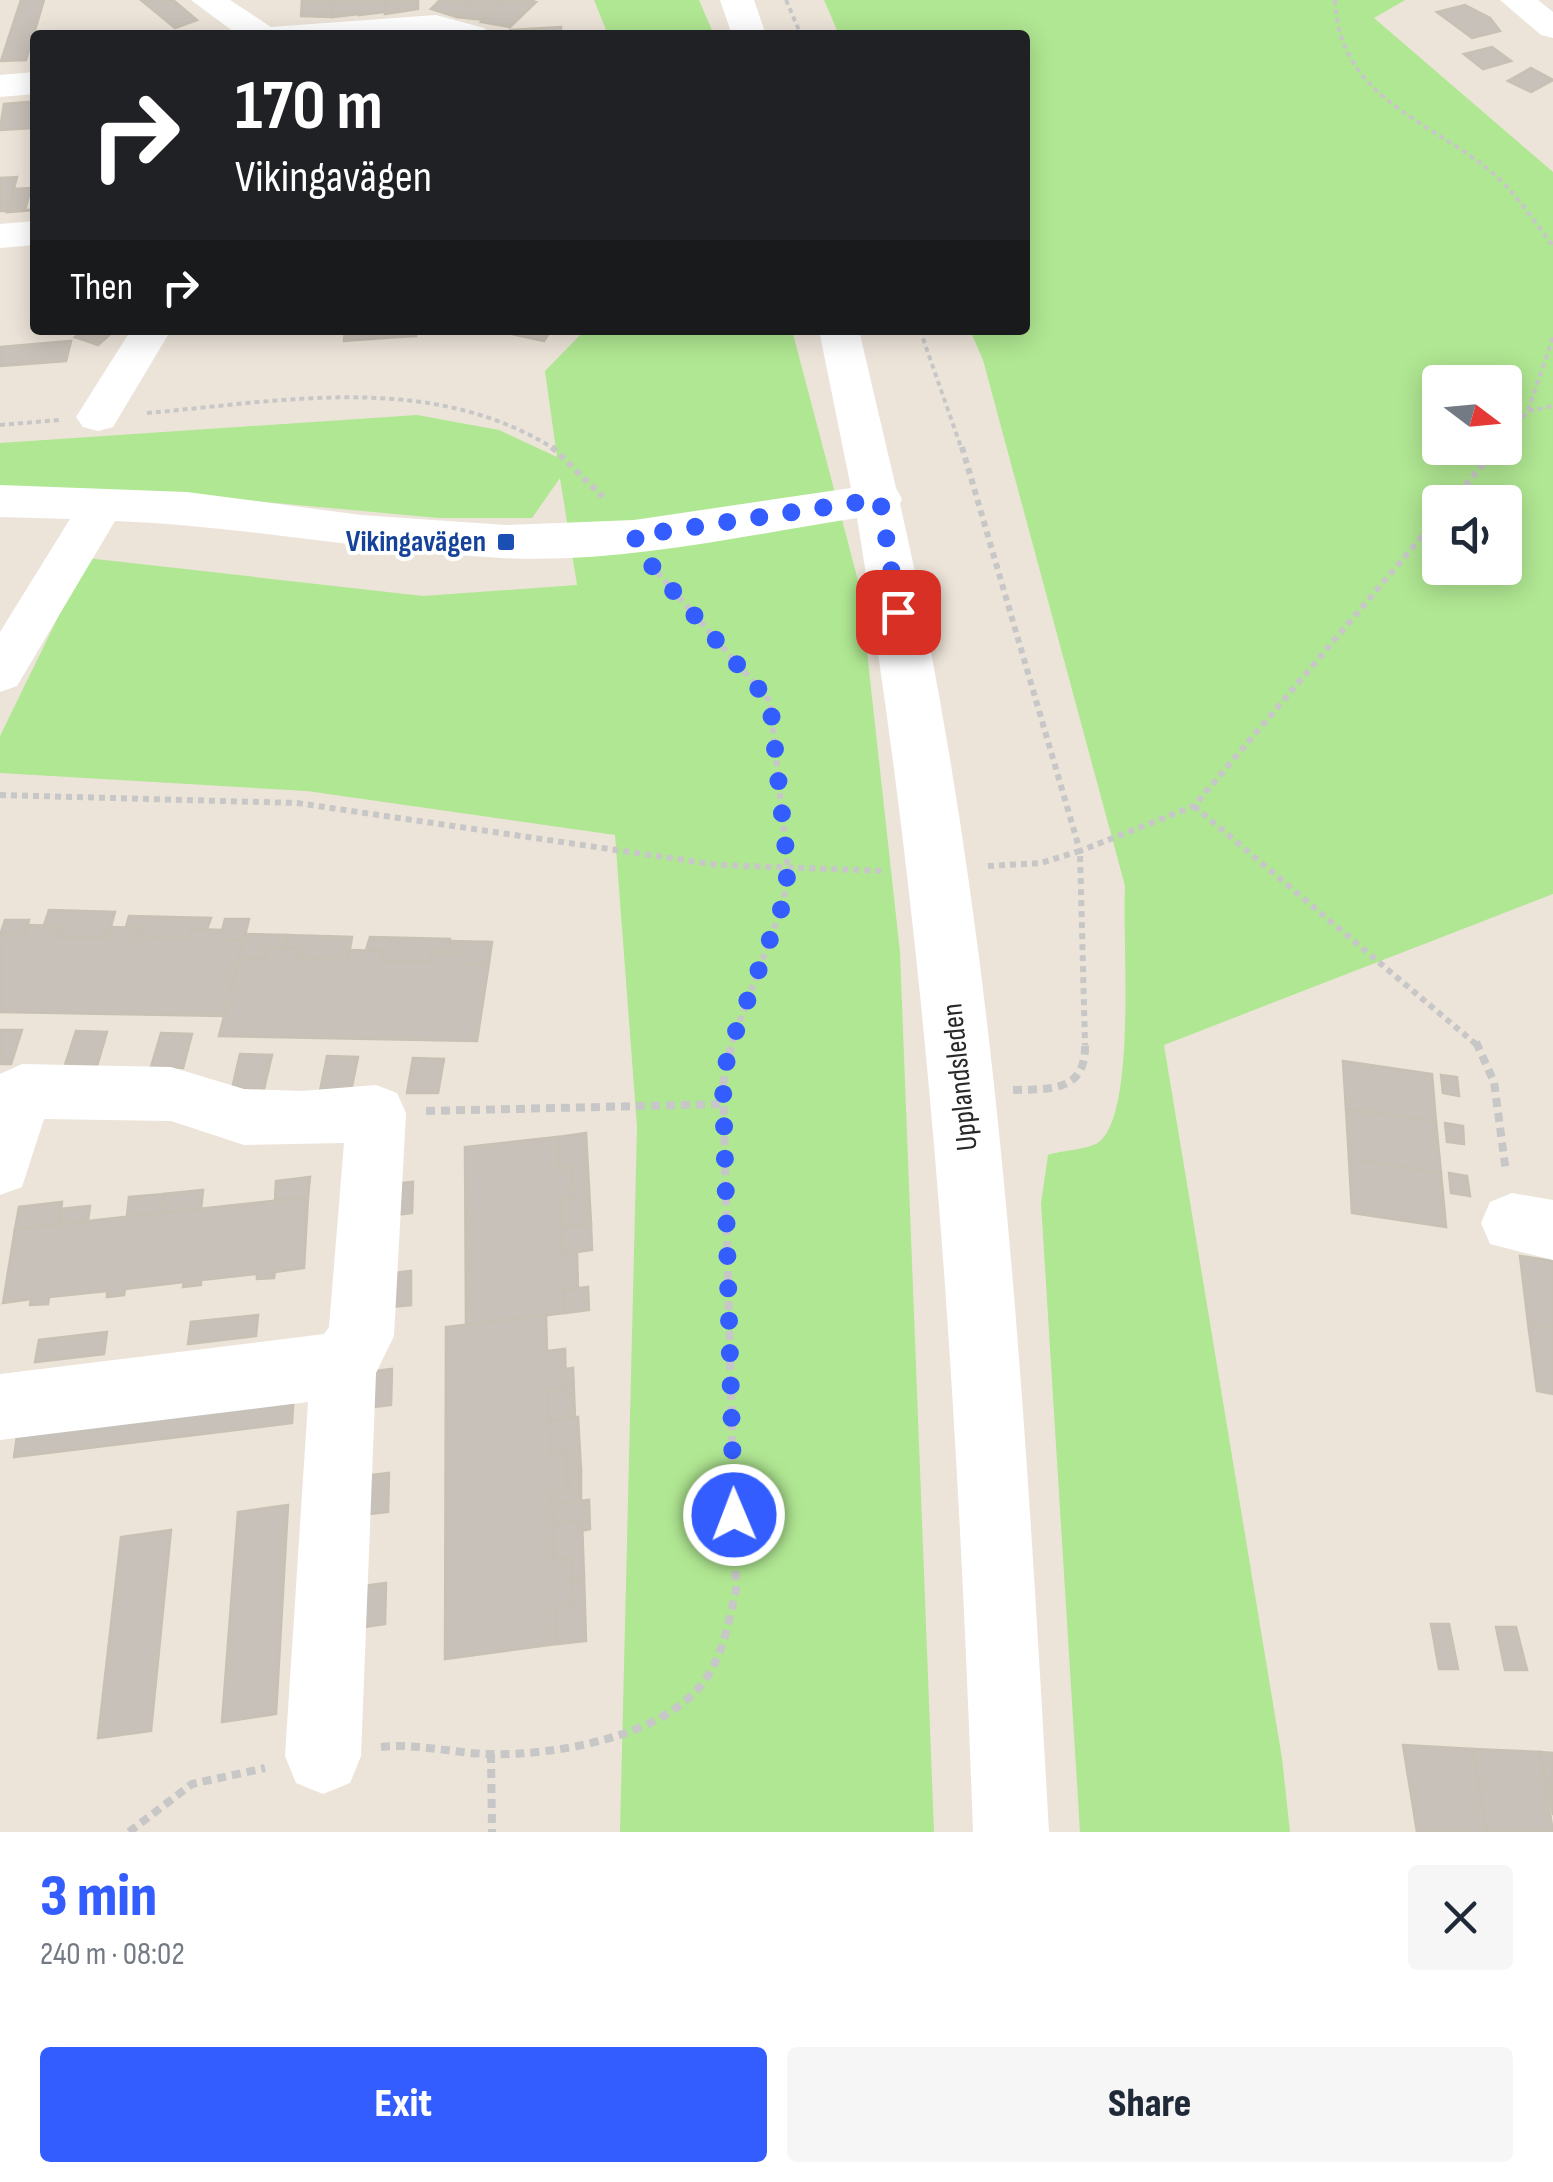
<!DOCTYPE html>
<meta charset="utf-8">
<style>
:root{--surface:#fff;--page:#f6f6f7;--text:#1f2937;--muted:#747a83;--accent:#335dff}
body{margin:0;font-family:"Sofia Sans Condensed",sans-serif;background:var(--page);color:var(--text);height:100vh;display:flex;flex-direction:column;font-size:38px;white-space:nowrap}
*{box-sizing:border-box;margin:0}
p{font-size:32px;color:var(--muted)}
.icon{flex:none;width:55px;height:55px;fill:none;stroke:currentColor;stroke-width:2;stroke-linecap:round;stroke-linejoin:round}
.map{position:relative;height:1832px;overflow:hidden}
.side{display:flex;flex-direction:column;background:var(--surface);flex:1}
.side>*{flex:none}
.hud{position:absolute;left:30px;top:30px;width:1000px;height:305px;border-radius:10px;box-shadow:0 5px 25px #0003;background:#202124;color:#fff;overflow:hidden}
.needle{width:65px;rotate:106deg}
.buttons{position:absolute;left:1422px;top:365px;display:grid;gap:20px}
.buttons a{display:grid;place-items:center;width:100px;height:100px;border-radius:10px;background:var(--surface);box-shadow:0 5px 25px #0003;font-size:50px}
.pin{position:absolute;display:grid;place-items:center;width:85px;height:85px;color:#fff;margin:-42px;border-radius:20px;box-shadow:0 5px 15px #0006}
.me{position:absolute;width:110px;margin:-55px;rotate:359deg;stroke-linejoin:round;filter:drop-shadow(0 0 8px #0008)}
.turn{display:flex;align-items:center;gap:35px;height:210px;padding:0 40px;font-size:45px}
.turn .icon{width:130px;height:130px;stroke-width:2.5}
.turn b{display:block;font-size:70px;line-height:85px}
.then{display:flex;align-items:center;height:95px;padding:0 40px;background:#0003;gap:20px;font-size:38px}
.round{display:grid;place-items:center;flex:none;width:105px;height:105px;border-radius:10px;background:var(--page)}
.head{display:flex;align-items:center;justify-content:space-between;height:170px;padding:0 40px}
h1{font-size:60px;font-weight:800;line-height:75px;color:var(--accent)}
.primary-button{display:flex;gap:20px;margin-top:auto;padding:20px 40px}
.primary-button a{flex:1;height:115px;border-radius:10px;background:var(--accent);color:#fff;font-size:40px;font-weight:800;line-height:115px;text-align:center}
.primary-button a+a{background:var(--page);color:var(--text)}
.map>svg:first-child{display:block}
</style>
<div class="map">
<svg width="1553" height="1832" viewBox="0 0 1553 1832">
<rect width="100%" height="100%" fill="#ece4d9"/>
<g fill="#b0e792" fill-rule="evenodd">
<path d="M594,0H699L714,35H608Z"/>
<path d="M824,0H1405L1374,18L1553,172V894L1164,1045L1282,1758L1290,1832H1080L1041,1203L1048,1155C1062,1150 1088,1150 1099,1142C1137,1112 1122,939 1125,886L983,360L970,330H1025V35H839ZM1440,382H1505V448H1440ZM1440,502H1505V568H1440Z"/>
<path d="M585,330H792L860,588L900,952L934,1832H620L637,1127L615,835L307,791L0,773V736L87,558L423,596L577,585L560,478L532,518H438L223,498L0,493V443L417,415L499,430L557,457L545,371Z"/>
</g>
<g fill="#c7c1b9" stroke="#c7c0b3" stroke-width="2.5">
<path d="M21,0H44L26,60L1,61Z"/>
<path d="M141,0H173L197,20L175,28Z"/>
<path d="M302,0H334L332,17L301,16Z"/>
<path d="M334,0H360L359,14L332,17Z"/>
<path d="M360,0H386L385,12L359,15Z"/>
<path d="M386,0H418V9L385,14Z"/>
<path d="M440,0H474L457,17L431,9Z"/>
<path d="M474,0H503L484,20L457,17Z"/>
<path d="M503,0H529L536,2L510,27L481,22Z"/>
<path d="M1465,5L1490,18L1500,31L1472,38L1437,12Z"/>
<path d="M561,27V35H508L510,30Z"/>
<path d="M1492,47L1511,61L1483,69L1464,54Z"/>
<path d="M1531,68L1553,80L1531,92L1508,81Z"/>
<path d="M28,102H35L31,128L0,130L4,104Z"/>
<path d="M17,177L8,211H0V178Z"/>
<path d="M31,188L25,210H35L7,212L14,189Z"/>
<path d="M84,330H115L98,345L75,337Z"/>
<path d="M345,330H385L384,338L344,341Z"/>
<path d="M385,330H416V336L384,338Z"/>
<path d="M493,330H551L544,341Z"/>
<path d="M71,341L66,361L0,366V347Z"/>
<path d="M49,910L115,912L108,937H57L61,926L44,925Z"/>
<path d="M129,916L211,918L207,929H192L190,939L137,938L140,928L126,927Z"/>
<path d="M225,919H249L244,940L220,939Z"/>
<path d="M5,920H29L24,936L0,935Z"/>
<path d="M28,925L61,926L57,937H108L111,927L140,928L137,938L190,939L192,929L222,930L220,939L244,940L224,1016L0,1012V935L24,936Z"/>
<path d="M245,934L287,935L283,949L267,948L264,959L239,958Z"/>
<path d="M287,935L352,937L348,960L298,959L300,949H283Z"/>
<path d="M370,937L450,939L448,952H432L430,962L382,961L384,951L366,950Z"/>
<path d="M450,941L492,942L489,963H462L464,953L448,952Z"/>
<path d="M267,948L300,949L298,959L348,960L350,950L384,951L382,961L430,962L432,952L464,953L462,963H489L477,1041L219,1036L239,958L264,959Z"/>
<path d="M0,1030H22L11,1064H0Z"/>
<path d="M76,1031L107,1032L97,1066L65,1065Z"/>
<path d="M161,1033L192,1034L183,1068L151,1067Z"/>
<path d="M240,1054L272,1055L264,1089H232Z"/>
<path d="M327,1056L358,1057L351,1091H320Z"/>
<path d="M413,1058L444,1059L438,1093H407Z"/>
<path d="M1343,1061L1432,1074L1436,1122L1346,1109Z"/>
<path d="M1441,1075L1457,1077L1459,1096L1443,1093Z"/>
<path d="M1346,1109L1436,1122L1441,1173L1349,1159Z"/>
<path d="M1445,1123L1463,1126L1464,1144L1447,1142Z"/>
<path d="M586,1133L591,1224L561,1227V1200L574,1199L572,1165L559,1167L558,1137Z"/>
<path d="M558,1137L559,1167L572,1165L574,1199L561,1200L562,1254L577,1252L578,1289L564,1290L565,1313L466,1325L465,1147Z"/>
<path d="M1349,1159L1441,1173L1446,1227L1352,1213Z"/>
<path d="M1449,1173L1467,1176L1470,1196L1451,1193Z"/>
<path d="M310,1177L308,1197L275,1200L276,1181Z"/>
<path d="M413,1182L412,1213L372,1218L373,1186Z"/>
<path d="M203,1190L201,1209L162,1213L164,1194Z"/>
<path d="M164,1194L162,1213L127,1216L129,1197Z"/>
<path d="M308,1197L304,1268L275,1272L274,1278L257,1279V1274L201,1280V1285L183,1287L184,1282L125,1289L124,1295L107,1297V1291L49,1297L48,1304L30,1305L31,1299L3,1303L15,1229Z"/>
<path d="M62,1202L59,1224L15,1229L19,1207Z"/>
<path d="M90,1206L88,1221L59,1224L61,1209Z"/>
<path d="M591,1224L592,1250L562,1254L561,1227Z"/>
<path d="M1520,1256L1553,1261V1327L1528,1323Z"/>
<path d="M411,1271V1305L368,1309L370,1276Z"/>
<path d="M588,1287L589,1310L565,1313L564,1290Z"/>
<path d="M258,1315L256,1336L188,1344L191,1322Z"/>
<path d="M546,1315L547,1351L565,1349L566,1389L549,1391L551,1452L567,1450L568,1491L552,1494L554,1560L571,1557L574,1605L556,1607L557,1644L445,1659L446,1327Z"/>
<path d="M1528,1323L1553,1327V1394L1537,1391Z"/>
<path d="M107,1332L104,1354L35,1362L39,1340Z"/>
<path d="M573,1368L575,1418L549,1421V1391L566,1389L565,1369Z"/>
<path d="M392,1369L391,1405L348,1410L350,1374Z"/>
<path d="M295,1374L292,1423L14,1457L21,1408Z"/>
<path d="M578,1417L581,1470L568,1472L567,1450L551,1452L549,1421Z"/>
<path d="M581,1470V1501L552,1504V1494L568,1491V1472Z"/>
<path d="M389,1473L388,1512L343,1517L345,1478Z"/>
<path d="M589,1500L590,1529L582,1531V1521L553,1525L552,1504Z"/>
<path d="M288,1505L276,1714L222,1722L238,1512Z"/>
<path d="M582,1521L584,1577L572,1579L571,1557L554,1560L553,1525Z"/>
<path d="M171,1530L151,1731L98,1738L121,1537Z"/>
<path d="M584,1577L586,1641L557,1644L556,1607L574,1605L572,1579Z"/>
<path d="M386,1583L385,1624L338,1631L340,1589Z"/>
<path d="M1431,1624H1449L1458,1669H1439Z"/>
<path d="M1496,1627H1516L1527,1670H1505Z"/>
<path d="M1403,1745L1473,1749L1487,1832H1417Z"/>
<path d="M1473,1749L1540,1752L1553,1832H1487Z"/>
<path d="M1540,1752L1553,1753V1815Z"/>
</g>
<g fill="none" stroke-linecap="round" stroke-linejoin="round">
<g stroke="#c7c7c7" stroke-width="4" stroke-dasharray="5 4" stroke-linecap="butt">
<path d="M786,0L801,35"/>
<path d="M1335,0C1339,96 1424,118 1488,169C1514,190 1533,220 1553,246"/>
<path d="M920,330L962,450"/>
<path d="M1529,411L1553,406"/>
<path d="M147,413C285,401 432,371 556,450"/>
<path d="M0,425L60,420"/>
<path d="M1505,438L1528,411L1553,337"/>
</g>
<g stroke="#c7c7c7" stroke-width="6" stroke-dasharray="6 5" stroke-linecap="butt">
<path d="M552,447L603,497"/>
<path d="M962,447L1080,851L1194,806L1440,515"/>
<path d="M1451,502L1497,448"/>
<path d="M657,572L770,701L788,870L783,904L731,1045"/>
<path d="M0,795L297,803L718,865L885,871"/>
<path d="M1194,806L1477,1045"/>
<path d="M988,866L1041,863L1080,851L1085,1045"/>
</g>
<g stroke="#c7c7c7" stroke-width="8" stroke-dasharray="9 6" stroke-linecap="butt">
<path d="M1476,1042L1494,1082L1506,1172"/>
<path d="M1013,1090C1052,1089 1087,1092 1085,1042"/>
<path d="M426,1111L725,1104"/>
<path d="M381,1747C417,1743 452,1753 488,1754C554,1756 668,1737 707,1677C724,1652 729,1619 736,1590L723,1084L732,1042"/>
<path d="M491,1754L492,1832"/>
<path d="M129,1832L192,1784L265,1768"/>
</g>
<g fill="#fff" fill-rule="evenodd">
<path d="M191,0H230L271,27L436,15L484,28L489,35H238Z"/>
<path d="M720,0H754L766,35H732Z"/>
<path d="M1500,0H1538L1553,12V38L1541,35Z"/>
<path d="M35,72V94L0,97V75Z"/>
<path d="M35,221V245L0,248V224Z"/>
<path d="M131,330H171L113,427L98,431L83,427L76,417Z"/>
<path d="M819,330H859L896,488L902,499L900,504C999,936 1024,1391 1049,1832H973C957,1386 930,959 857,518C741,536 620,564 502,558C372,552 245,526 115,521L17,686L0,692V632L70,519L0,517V485L187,492L361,515L506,525L634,520L851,488Z"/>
<path d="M22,1064L171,1067L244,1089L301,1091L376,1085L397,1093L406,1113L394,1336L376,1373L361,1756L350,1783L323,1794L296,1783L285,1756L308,1402L0,1440V1374L324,1334L329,1327L344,1143L244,1145L171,1121L44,1119L22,1187L0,1195V1074Z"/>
<path d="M1512,1193L1553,1200V1260L1490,1244L1481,1223L1490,1202Z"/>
</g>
</g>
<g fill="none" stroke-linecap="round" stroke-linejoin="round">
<path stroke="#335dff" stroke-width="18" stroke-dasharray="0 32.4" d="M734,1515L723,1084L728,1053L783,904L788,870L770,702L654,569L634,536L880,499L898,612"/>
</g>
<rect fill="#1a4fb4" stroke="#fff" stroke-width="4" x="496" y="532" width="20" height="20" rx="5"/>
<g text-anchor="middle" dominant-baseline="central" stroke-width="8" stroke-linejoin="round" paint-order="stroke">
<g font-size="30" font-weight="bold" fill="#164399" stroke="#fff" text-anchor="end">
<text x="486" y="542">Vikingavägen</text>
</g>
<g font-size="30" fill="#292929" stroke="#fff">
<text transform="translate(960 1077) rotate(-96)">Upplandsleden</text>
</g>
</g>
</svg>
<div class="buttons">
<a><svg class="needle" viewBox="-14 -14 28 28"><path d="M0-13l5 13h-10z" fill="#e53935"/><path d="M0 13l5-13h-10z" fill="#747a83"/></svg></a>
<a><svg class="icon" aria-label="sound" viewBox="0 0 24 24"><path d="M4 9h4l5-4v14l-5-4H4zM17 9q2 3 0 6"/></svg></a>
</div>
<div class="pin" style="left:898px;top:612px;background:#d93025"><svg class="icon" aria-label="arrive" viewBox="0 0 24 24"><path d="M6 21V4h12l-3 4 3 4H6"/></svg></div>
<svg class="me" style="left:734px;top:1515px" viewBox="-20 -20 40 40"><circle r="17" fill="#335dff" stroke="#fff" stroke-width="3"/><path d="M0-11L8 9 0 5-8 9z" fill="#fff"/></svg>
<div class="hud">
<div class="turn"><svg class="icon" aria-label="right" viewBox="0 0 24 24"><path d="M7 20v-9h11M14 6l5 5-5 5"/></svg><div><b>170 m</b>Vikingavägen</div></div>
<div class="then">Then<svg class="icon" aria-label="right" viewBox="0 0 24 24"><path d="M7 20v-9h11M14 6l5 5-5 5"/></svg></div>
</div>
</div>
<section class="side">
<div class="head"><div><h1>3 min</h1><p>240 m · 08:02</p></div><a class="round"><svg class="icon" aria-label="close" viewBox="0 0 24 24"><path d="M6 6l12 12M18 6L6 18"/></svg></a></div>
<div class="primary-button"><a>Exit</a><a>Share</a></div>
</section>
